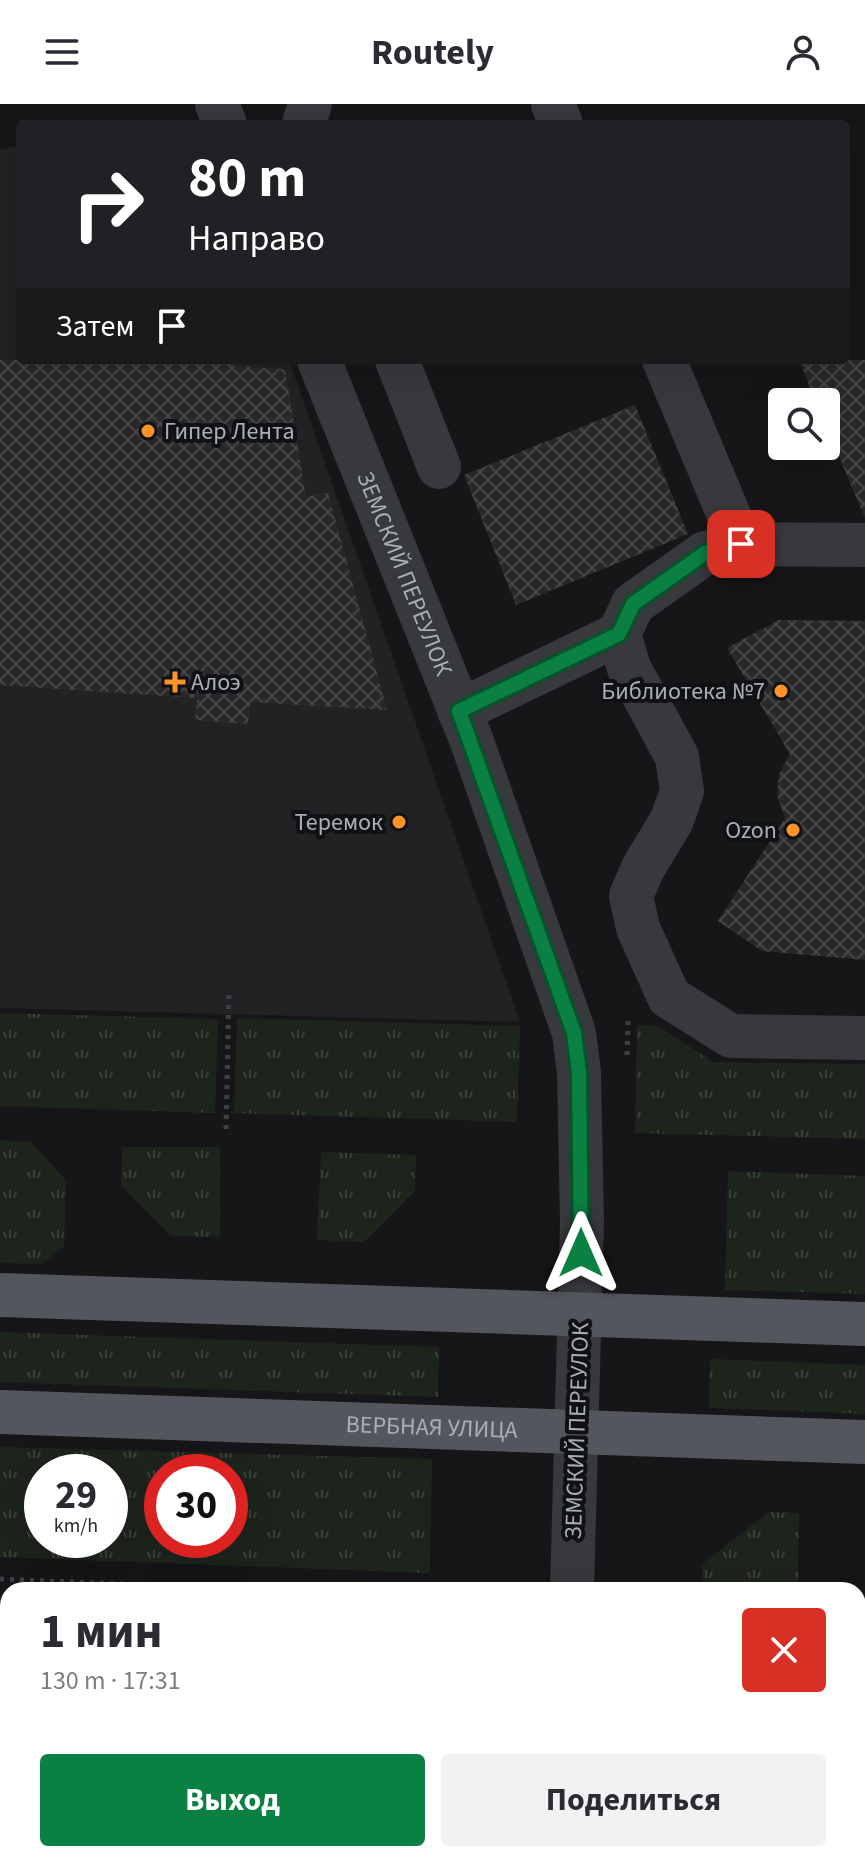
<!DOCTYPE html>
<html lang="ru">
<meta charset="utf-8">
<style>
:root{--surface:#fff;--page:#f2f2f3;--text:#2b2b33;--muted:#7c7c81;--accent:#0b8043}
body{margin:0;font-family:"Source Sans 3",sans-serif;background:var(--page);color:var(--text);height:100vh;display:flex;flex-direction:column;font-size:30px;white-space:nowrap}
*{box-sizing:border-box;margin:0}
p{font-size:26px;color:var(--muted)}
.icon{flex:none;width:44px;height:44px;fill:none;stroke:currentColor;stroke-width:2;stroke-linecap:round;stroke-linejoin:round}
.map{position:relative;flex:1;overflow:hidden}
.drawer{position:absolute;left:0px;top:1478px;width:866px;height:280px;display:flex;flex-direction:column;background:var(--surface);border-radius:24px 24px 0 0;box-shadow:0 8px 32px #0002}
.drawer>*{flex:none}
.top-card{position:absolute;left:16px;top:16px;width:834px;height:244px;border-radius:8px;box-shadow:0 8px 32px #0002;background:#202124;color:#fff;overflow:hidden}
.fabs{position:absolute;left:768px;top:284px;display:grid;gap:16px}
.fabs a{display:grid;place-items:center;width:72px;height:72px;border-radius:8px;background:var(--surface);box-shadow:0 8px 32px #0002;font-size:40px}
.speed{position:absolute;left:24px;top:1350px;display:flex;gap:16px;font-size:40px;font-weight:700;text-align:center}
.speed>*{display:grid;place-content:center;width:104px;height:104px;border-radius:50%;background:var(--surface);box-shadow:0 8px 32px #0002;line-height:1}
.speed small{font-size:20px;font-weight:400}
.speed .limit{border:12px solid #d22;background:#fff;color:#111}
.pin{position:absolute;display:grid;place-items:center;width:68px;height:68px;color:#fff;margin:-34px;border-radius:16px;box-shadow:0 4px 12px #0006}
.me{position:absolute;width:88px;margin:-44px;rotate:0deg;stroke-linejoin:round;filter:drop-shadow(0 0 6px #0008)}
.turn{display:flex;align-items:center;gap:28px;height:168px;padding:0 40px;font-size:36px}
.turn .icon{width:104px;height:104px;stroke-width:2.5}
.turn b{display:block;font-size:56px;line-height:68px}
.then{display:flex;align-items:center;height:76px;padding:0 40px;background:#0003;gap:16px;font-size:30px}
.round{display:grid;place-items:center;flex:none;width:84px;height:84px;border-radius:8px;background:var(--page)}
.overview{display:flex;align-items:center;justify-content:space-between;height:136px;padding:0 40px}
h1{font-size:48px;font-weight:700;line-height:60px}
.button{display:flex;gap:16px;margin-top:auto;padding:16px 40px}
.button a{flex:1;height:92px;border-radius:8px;background:var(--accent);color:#fff;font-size:32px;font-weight:700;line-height:92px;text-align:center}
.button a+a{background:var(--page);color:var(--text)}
header{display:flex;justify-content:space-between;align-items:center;height:104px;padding:0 40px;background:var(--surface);font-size:36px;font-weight:700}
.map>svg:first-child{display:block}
</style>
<header><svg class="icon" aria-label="menu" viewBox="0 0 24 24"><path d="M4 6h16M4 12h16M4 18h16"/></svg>Routely<svg class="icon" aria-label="person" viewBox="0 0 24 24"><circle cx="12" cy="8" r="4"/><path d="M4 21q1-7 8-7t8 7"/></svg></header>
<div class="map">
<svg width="865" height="1758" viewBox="0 0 865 1758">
<defs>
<pattern id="grass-tufts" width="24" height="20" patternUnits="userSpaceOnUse" patternTransform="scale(2)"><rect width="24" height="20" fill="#1c241c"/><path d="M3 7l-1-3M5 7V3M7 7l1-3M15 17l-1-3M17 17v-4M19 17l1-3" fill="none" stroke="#3a413b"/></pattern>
<pattern id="building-cross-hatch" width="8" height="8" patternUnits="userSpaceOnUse" patternTransform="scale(2)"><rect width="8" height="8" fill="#29292c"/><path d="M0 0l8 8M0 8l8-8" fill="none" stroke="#454648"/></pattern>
</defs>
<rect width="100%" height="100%" fill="#161618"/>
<path fill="#222225" d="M20,41V256H289L520,918L0,904V46Z"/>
<g fill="url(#grass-tufts)" fill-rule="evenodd">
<path d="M0,909L218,915L215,1009L0,1002Z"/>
<path d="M237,914L520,922L517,1018L234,1009Z"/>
<path d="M637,921L658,922L713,958L865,960V1035L635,1029Z"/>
<path d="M0,1036L31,1038L66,1076L64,1142L41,1160L0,1159Z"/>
<path d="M122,1043H220V1133L171,1132L121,1082Z"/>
<path d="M321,1048L416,1051L415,1087L364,1138L317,1136Z"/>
<path d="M728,1067L865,1072V1190L725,1186Z"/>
<path d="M0,1228L439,1243L438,1293L0,1278Z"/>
<path d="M710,1255L865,1261V1310L709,1304Z"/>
<path d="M0,1343L432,1355L430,1469L0,1453ZM42,1368H110V1436H42ZM230,1368V1436H162V1368Z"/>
<path d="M769,1408L799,1409L798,1486H703L702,1460Z"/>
</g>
<g fill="url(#building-cross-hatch)">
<path d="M0,256H235L234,262L285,265L306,393L328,389L387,606L250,598L248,620L195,616L197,594L0,581Z"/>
<path d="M799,256H865V414L826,322V298H816Z"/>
<path d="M635,301L688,430L516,501L464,371Z"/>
<path d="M779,516L865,517V856L762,847L718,817L785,714L777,691L779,670L790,650L727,544Z"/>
</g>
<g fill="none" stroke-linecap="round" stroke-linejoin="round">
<g stroke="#3d4045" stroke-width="5" stroke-dasharray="4 6" stroke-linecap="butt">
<path d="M627,951L628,917"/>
<path d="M226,1025L229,887"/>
<path d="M0,1475L269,1486"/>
<path d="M0,1526L8,1527"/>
</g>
<g stroke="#37393d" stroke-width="44">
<path d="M217,0L225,20"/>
<path d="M553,0L561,20"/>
<path d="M304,20L310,0"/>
<path id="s1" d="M319,256L471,635L574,929L579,968L582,1119L572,1486"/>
<path d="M397,256L439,363"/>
<path d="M664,256L741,440"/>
<path d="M865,441L741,440L705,449L633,500L619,530L629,564L677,653L682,687L672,716L643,764L631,792L638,824L669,893L731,932L865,934"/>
<path d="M459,607L619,530"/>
<path d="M563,1758L564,1750"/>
</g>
<g stroke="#53565d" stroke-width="44">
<path d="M0,1191L865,1220"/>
<path id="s2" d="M0,1308L865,1338"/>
</g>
</g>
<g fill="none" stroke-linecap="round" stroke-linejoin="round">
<defs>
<path id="route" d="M581,1149L579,968L574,929L459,607L619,530L633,500L705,449L741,440"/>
</defs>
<use href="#route" stroke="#07532c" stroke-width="20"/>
<use href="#route" stroke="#0b8043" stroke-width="14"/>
</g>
<g fill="#fe9328" stroke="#111113" stroke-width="3">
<circle cx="148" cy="327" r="8"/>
<path d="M171 566h8v8h8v8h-8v8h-8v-8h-8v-8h8z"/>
<circle cx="781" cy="587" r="8"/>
<circle cx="399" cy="718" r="8"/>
<circle cx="793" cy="726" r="8"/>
</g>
<g text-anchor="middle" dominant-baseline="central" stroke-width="8" stroke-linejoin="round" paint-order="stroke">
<g font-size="24" fill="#a7b0b9" stroke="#111113" text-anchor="end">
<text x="164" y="327" text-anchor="start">Гипер Лента</text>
<text x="191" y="578" text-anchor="start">Алоэ</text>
<text x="765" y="587">Библиотека №7</text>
<text x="383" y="718">Теремок</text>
<text x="777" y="726">Ozon</text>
</g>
<g font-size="24" fill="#a7b0b9" stroke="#111113">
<text stroke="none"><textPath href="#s1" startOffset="230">ЗЕМСКИЙ ПЕРЕУЛОК</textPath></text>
<text stroke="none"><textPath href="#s2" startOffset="432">ВЕРБНАЯ УЛИЦА</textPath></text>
<text transform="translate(577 1327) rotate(-88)">ЗЕМСКИЙ ПЕРЕУЛОК</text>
</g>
</g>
</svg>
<div class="fabs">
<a><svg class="icon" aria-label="search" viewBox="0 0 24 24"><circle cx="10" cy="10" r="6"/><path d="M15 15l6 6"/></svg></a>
</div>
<div class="speed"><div>29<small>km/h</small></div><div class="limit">30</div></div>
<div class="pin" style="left:741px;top:440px;background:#d93025"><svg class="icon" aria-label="arrive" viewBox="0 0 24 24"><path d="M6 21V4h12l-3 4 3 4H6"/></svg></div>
<svg class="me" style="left:581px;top:1149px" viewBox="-20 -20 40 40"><path d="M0-17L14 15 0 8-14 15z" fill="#0b8043" stroke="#fff" stroke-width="4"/></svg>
<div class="top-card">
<div class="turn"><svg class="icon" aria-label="right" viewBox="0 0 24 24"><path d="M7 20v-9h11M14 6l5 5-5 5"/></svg><div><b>80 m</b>Направо</div></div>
<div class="then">Затем<svg class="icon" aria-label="arrive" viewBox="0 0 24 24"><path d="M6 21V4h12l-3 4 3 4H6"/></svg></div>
</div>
<section class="drawer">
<div class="overview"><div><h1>1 мин</h1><p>130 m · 17:31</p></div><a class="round" style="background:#d93025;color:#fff"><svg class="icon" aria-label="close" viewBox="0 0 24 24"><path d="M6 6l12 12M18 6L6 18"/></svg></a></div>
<div class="button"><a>Выход</a><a>Поделиться</a></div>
</section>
</div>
